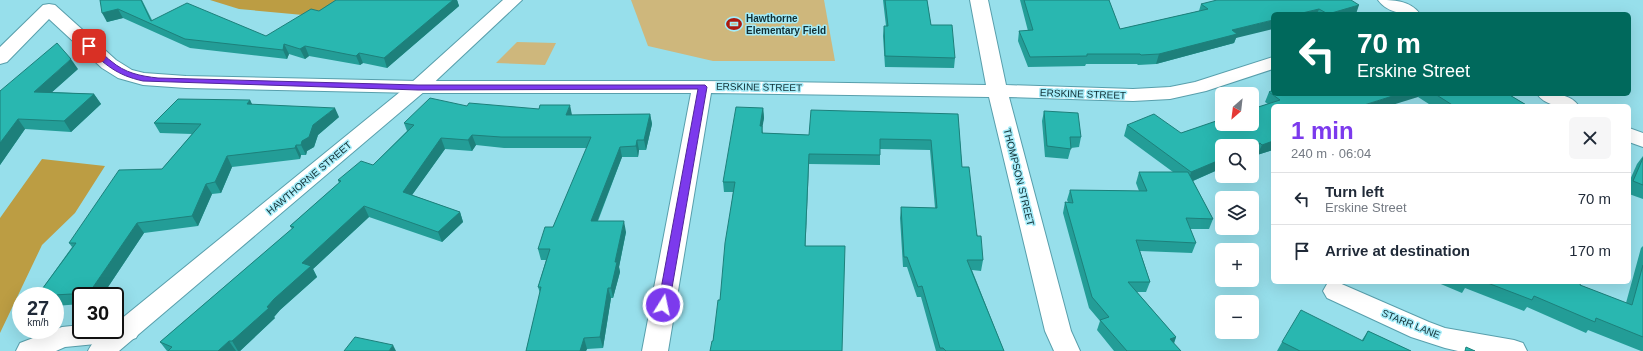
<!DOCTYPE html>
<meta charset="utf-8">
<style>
:root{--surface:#fff;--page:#f6f6f7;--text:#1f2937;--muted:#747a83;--line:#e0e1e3;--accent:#7c3aed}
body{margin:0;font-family:Arial,sans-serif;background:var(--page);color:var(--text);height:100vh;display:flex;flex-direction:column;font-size:15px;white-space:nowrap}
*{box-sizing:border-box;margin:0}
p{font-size:13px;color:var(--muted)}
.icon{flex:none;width:22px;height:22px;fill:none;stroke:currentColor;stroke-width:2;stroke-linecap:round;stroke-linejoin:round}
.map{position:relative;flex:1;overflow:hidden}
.side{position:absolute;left:1271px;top:104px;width:360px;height:180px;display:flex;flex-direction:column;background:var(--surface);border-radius:6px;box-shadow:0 4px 16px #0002}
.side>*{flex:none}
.guide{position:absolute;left:1271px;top:12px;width:360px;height:84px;border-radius:6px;box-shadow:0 4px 16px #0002;background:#00695c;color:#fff;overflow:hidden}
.needle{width:26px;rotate:208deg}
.tools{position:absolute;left:1215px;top:87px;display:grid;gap:8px}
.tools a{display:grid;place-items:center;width:44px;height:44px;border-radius:6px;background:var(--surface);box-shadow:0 4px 16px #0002;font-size:20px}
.speed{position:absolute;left:12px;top:287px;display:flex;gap:8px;font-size:20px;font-weight:700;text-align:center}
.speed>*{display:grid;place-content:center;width:52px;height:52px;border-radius:50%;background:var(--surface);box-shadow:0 4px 16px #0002;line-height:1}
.speed small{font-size:10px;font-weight:400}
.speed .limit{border:2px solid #111;border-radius:6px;background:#fff;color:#111}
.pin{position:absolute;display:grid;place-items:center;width:34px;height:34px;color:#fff;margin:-17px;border-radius:8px;box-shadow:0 2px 6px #0006}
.me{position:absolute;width:44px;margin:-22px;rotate:10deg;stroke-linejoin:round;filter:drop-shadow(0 0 3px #0008)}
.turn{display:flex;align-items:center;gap:14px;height:84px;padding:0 20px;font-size:18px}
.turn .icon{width:52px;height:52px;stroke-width:2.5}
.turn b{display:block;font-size:28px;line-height:34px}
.round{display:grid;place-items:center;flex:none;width:42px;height:42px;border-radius:6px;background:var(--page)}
.overview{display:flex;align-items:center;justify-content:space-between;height:68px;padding:0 20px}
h1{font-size:24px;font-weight:800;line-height:30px;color:var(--accent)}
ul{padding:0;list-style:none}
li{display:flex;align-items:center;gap:12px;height:52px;padding:0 20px;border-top:1px solid var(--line)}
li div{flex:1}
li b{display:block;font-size:15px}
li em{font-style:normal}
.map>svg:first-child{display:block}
</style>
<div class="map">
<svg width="1643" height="351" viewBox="0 0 1643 351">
<rect width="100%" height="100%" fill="#97dfeb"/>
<g fill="#ceb77c">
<path d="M631,0H824L835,61H713L648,46Z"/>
<path d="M517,42L556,43L545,65L496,63Z"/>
</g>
<g fill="#bc9d43">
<path d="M210,0H359L325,17L239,9Z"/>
<path d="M42,159L105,166L75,213L42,245L0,333V218Z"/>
</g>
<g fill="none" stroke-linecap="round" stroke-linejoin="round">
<defs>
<g id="street">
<path d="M970,0H988L1006,85L1133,89L1170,87L1195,82L1273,57V69L1206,91L1170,99L1133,101L1009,97L1071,331L1080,351H1054L1045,331L989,97L711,93L668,351H642L691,93H418L186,88L143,85L118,78L102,68L49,19L7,62L0,64V47L43,5L49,4L55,5L116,60L132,70L144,73L186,76L418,81H702L986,85Z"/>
<path d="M1337,282L1429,322L1445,328L1514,340L1523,343L1527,351H1458L1445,348L1411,337L1327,298L1323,291L1327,284Z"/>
<path d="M127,321L136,324L140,331L136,338L127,341L65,347L56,351H16L20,343L62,327L81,325V330H115V322Z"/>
</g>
<g id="secondary">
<path d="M503,0H522L425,91L119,351H88C93,341 103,330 115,330V324L411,83Z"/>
<path d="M1378,0C1393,0 1410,0 1420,14C1405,14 1388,14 1378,0Z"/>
<path d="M1537,94C1552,94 1569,92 1579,106C1564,106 1547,108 1537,94Z"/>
<path d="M1629,128L1643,133V147L1629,142Z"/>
</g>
</defs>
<use href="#street" stroke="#589fac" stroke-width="2"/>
<use href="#secondary" stroke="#589fac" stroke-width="2"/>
<use href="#street" fill="#fff" fill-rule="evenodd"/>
<use href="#secondary" fill="#fff" fill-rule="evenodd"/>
</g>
<g fill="#239d97">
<path d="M100,0H142L152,20L266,36L319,11L336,0H457L459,6L387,68L363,63L360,65L309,56L305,59L289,54L287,59L190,48L123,18L107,22Z"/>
<path d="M883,0H927L931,25L955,58L954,68L885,67L883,36L884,26H886Z"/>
<path d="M1020,0H1109L1120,29L1199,11L1201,4L1351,0L1356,14H1273L1236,38L1234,43L1156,64L1138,65L1137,64H1086L1085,66L1028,67L1018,41L1019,31H1028Z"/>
<path d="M78,69L52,92L94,94L101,104L71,132L25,129L0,165V91Z"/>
<path d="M1269,92L1273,94H1508L1528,106H1432L1418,97L1273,106V150L1257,155L1255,154L1252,155V146H1222V168L1193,181L1213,219L1209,229H1190L1196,243L1192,253L1140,251L1150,282L1146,292H1137L1176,337L1174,344L1181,351H1114L1097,330L1100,321L1089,308L1063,213L1065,202H1068L1067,200L1070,190L1139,191L1136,183L1139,172H1173L1124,136L1127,125L1181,133L1268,104L1265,102Z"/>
<path d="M250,100L252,105L339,117L318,135L314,147L307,151L306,155H301L300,159L232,167L221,193L212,194L198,226L144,233L102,296H81V304L55,306V296H37L72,247L69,243L162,169L192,134L160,133L154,123Z"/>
<path d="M467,106L572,115L650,114L652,124L646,150H639L638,157H622L598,221L626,232L619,267L620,272L613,298H611L603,348L587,349L586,351H526L540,293L538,287L546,260H541L538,249L553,227L587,148H504L476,145L472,151L445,149L412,195L460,212L463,222L442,242L369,217L313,269L317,277L280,310L274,317L275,318L240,351H167L160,342L292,229L290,226L339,183L338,180L373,165L407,131L404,123Z"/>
<path d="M763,108L764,118L762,126L763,133L809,135L958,114L962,167L983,260L981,271L972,270L1004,351H936L921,297H917L907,267H903L900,218L901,207L935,208L930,150L880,149V165L809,164L713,341L720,300L733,192H724L723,182Z"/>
<path d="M1044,111L1081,137L1079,147L1071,148L1068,159L1045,157L1042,121Z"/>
<path d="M1643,156V199L1629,194V182L1637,164Z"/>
<path d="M1643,246V351H1641L1588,330L1586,333L1527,307L1524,311L1465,288L1462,293L1436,282H1581L1580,285L1626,303L1641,248Z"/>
<path d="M1368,331L1411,351H1277L1282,342L1362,340Z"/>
</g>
<g fill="#1d807b">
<path d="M453,0H457L459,6L387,68L384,58Z"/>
<path d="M1359,5L1356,14H1328Z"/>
<path d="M118,9L123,18L107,22L102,13Z"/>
<path d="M1319,9L1317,14H1298Z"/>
<path d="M1273,20V29L1236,38L1234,43L1156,64L1159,54L1232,30Z"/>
<path d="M284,44L289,54L287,59L283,50Z"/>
<path d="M305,46L309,56L305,59L300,49Z"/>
<path d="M359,53L363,63L360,65L356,56Z"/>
<path d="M71,59L78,69L41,102L34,92Z"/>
<path d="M94,94L101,104L71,132L64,121Z"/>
<path d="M1399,94H1419L1418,97L1389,106H1361Z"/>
<path d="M250,100L255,110L247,104Z"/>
<path d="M570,105L572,115H566Z"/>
<path d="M335,108L339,117L318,135L314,147L307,151L306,155L301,145L302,141L313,125Z"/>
<path d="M763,108L764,118L761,136L760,126Z"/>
<path d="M650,114L652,124L646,150L644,140Z"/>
<path d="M18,119L25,129L0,165V143Z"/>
<path d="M472,135L476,145L472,151L468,140Z"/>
<path d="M441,138L445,149L407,202L403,192Z"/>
<path d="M637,140L639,150L638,157L636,146Z"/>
<path d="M1273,141V150L1257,155L1262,145Z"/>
<path d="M1260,143L1255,154L1252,155V146Z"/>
<path d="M296,145L301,155L300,159L295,148Z"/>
<path d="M620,147L622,157L593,232L591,221Z"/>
<path d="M809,154V164L805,257V246Z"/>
<path d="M227,156L232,167L221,193L215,182Z"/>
<path d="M1222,159V168L1188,183L1191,172Z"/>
<path d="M206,184L212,194L198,226L192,216Z"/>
<path d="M364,206L369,217L313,269L317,277L280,310L274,317L275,318L240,351H238L232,341L267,307L302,263Z"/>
<path d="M460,212L463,222L442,242L438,232Z"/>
<path d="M624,221L626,232L619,267L620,272L613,298L611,288L615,262Z"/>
<path d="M137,223L144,233L102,296H92L89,293Z"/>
<path d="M608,288L611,298L603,348L600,337Z"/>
<path d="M1176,337L1172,347L1170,339Z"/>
<path d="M584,338L587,349L586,351H580Z"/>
<path d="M229,341L236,351H218Z"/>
<path d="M393,345L396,351H389Z"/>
</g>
<g fill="#29b7b0" stroke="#1d807b">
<path d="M100,0H141L151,21L187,3L266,36L311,9L319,11L336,0H453L384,58L359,53L356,56L305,46L300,49L284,44L283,50L185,39L118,9L102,13Z"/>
<path d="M885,0H927L931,25H952L955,58L885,56L884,26H888Z"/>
<path d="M1024,0H1109L1120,29L1208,9L1201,4L1217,0H1351L1359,5L1328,14L1319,9L1298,14H1273V20L1232,30L1237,34L1159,54L1141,55L1140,54H1087V56L1030,57L1019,31L1033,30Z"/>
<path d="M57,43L71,59L34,92L94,94L64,121L18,119L0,143V91Z"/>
<path d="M1273,90V94H1399L1361,106H1273V141L1262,145L1260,143L1252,146H1222V159L1191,172L1127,125L1154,114L1181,133L1222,119V124H1252V109L1280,100L1269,92Z"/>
<path d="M1435,94H1508L1528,106H1454Z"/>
<path d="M430,98L467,106L469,103L539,109L540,105H570L566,115L650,114L644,140H637L636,146L620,147L591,221H624L615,262H617L611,288H608L600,337L584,338L580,351H526L541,287H538L550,249H538L545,227H553L591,137H501L472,135L468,140L441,138L403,192L460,212L438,232L364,206L302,263L311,266L274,299L267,307L269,308L232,341H229L218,351H168L172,347L160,342L294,227L290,226L341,181L338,180L361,161L373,165L414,125L404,123Z"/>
<path d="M178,99L250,100L247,104L335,108L313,125L309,137L302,141L301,145H296L295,148L227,156L215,182L206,184L192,216L137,223L89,293L37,296L76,243H69L119,170L162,169L201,124L154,123Z"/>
<path d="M736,107L763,108L760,126H762V133L809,135L811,110L958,114L962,167H969L977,236H981L983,260H967L1004,351H946L943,348H940L922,286L918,287L907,257H904L901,207L937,208L931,140L880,139V155L809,154L805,246H845L842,351H710L712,341H713L718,300H720L725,243L735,182H723Z"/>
<path d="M1044,111L1078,113L1081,137H1070L1071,149L1047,146Z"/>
<path d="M1643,158V185L1633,181Z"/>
<path d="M1139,172H1188L1213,219L1186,218L1196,243L1136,240L1150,282H1128L1176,337L1170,339L1181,351H1127L1100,320L1109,317L1092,297L1065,202L1073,203L1070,190L1147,191Z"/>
<path d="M1643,265V337L1596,318L1595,322L1534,296L1532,300L1485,282H1581L1580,285L1632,305Z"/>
<path d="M1301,310L1363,341L1368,331L1411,351H1300L1282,342Z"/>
<path d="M355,337L393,345L389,351H344Z"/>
<path d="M1466,347L1475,351H1465Z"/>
</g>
<path fill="#7c3aed" stroke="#51269a" d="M89,43C97,46 104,56 111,61C125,73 140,76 158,78L418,85H705L707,87L669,305L663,309L658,305L698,89L418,90L143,81C116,75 106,65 86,47L85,46Z"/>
<defs>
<symbol id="stadium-bare" viewBox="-9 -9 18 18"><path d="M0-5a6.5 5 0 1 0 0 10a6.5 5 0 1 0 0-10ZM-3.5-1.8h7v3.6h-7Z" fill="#ab1a0f" stroke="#a4ecf9" stroke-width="2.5" paint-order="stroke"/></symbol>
</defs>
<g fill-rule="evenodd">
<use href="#stadium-bare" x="723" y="13" width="22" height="22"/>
</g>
<g text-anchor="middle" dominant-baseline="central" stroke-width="3" stroke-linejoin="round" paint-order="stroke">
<g font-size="10" font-weight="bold" fill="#112f34" stroke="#a4ecf9" text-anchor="start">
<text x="746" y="18">Hawthorne<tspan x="746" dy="12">Elementary Field</tspan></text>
</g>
<g font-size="10" fill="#112f34" stroke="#a4ecf9">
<text transform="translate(759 87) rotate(1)">ERSKINE STREET</text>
<text transform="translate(1083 94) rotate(2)">ERSKINE STREET</text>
<text transform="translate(1019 177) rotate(76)">THOMPSON STREET</text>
<text transform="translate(309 178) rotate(-40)">HAWTHORNE STREET</text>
<text transform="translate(1411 324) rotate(22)">STARR LANE</text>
</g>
</g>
</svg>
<div class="tools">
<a><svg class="needle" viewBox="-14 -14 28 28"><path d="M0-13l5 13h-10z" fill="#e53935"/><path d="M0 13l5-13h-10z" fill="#747a83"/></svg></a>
<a><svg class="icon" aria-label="search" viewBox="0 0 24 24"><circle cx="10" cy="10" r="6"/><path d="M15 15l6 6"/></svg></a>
<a><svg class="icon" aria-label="layers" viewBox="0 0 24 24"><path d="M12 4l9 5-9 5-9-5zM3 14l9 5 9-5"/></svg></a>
<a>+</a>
<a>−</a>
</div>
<div class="speed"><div>27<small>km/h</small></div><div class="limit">30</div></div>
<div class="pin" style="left:89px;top:46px;background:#d93025"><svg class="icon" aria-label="arrive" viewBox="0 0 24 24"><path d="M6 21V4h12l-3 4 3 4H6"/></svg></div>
<svg class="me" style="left:663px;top:305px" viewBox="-20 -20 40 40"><circle r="17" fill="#7c3aed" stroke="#fff" stroke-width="3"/><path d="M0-11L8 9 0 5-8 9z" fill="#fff"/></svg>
<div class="guide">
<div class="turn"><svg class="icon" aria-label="left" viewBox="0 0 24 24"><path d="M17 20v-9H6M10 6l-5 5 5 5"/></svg><div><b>70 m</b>Erskine Street</div></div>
</div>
<section class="side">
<div class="overview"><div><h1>1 min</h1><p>240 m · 06:04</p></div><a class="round"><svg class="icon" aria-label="close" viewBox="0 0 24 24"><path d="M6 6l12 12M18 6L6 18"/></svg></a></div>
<ul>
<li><svg class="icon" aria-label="left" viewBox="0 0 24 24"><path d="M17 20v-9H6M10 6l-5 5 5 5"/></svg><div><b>Turn left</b><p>Erskine Street</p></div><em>70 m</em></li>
<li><svg class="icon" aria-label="arrive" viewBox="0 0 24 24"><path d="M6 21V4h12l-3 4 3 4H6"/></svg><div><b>Arrive at destination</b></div><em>170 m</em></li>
</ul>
</section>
</div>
